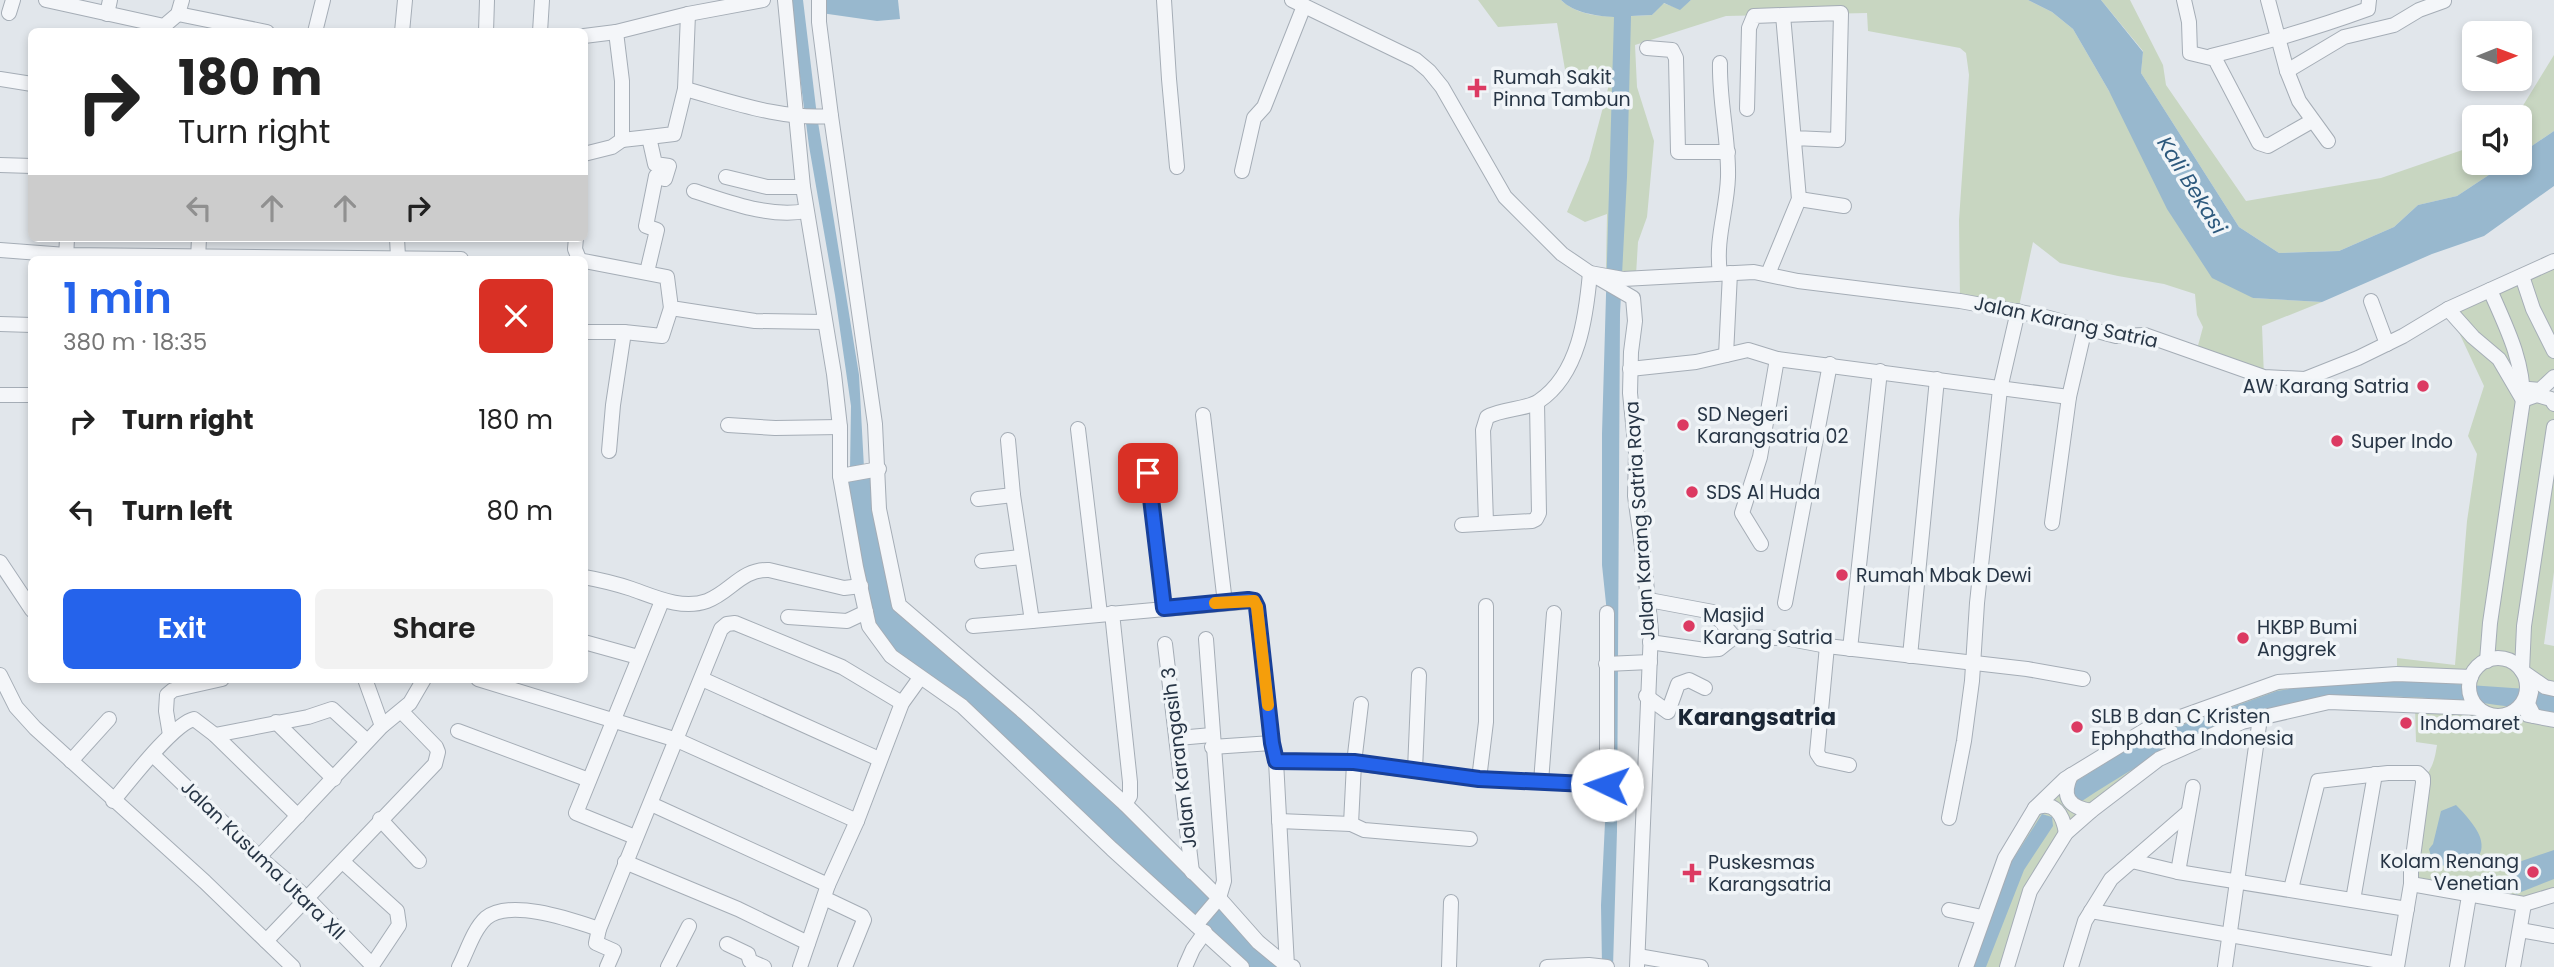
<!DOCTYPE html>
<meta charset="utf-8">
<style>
:root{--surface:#fff;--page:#f2f2f2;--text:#222;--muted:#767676;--accent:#2563eb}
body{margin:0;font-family:Poppins,sans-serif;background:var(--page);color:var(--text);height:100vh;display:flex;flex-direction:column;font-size:26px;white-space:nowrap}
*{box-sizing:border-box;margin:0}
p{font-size:23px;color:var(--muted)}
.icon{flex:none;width:38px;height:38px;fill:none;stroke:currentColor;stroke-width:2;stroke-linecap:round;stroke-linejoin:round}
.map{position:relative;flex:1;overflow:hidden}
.panel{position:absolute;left:28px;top:256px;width:560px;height:427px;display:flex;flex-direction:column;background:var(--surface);border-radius:10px;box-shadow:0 4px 10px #0003}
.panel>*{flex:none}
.banner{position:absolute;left:28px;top:28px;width:560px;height:214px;border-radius:10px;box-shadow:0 4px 10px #0003;background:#fff;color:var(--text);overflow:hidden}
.needle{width:46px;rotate:89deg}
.controls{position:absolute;left:2462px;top:21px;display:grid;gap:14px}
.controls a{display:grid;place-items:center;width:70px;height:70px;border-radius:10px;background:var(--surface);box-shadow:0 4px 10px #0003;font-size:35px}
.pin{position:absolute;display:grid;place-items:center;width:60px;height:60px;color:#fff;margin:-30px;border-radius:14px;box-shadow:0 4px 10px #0006}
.me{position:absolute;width:77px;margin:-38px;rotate:273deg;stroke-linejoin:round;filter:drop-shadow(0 0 5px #0008)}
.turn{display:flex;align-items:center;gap:24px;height:147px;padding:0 35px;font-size:32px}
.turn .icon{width:91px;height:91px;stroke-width:2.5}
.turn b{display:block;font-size:49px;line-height:60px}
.lanes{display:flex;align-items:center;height:66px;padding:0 35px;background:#0003;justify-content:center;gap:35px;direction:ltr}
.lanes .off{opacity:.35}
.round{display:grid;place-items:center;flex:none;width:74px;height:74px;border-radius:10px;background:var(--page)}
.head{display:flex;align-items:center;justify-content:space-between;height:119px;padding:0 35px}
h1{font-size:42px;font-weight:600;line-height:52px;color:var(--accent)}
.cta{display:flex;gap:14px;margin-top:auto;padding:14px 35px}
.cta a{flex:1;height:80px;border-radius:10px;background:var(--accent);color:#fff;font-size:28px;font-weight:600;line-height:80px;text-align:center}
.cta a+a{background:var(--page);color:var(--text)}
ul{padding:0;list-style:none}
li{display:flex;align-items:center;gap:21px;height:91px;padding:0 35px}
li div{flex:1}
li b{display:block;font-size:26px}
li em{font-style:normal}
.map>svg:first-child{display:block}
</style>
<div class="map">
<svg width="2554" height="967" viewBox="0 0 2554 967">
<rect width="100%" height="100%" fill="#e1e6eb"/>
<g fill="#c8d6c1">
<path d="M1478,0H1561C1584,22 1623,16 1652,15L1663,3L1680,9L1691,0H2028L2052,12L2073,29L2109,91L2253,298L2322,302L2262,326L2264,377L2196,353L2203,327L2197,315L2195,294L2164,284L2118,276L2060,263L2033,242L2018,311L1960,301L1959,220L1969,75L1966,53L1960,48L1868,31L1867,13L1726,16L1635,45L1637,87L1654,141L1647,217L1638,242L1636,275L1606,269L1607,214L1585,222L1567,212L1589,160L1611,77L1568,87L1557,23L1498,27Z"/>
<path d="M2101,0H2130L2163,65L2166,85L2246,201L2381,178L2474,146V163H2507L2457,196L2418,205L2394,227L2339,251L2279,253L2239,227L2141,73L2143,51Z"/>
<path d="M2554,55V131L2520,154V117H2516Z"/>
<path d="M2554,261V377L2541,389L2554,404V572L2544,644L2554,646V895L2533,903L2411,884L2423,778C2433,769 2435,758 2437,745L2416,742L2415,706L2329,702L2206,736L2091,811L2030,891L2007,967H1966L2035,808L2147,729L2278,682L2397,673V658L2455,665L2467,521L2477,454L2468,436L2484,386L2448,309Z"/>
</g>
<g fill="#98b8ce">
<path d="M790,0H803L817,116L859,375L864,468L850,470L851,406L835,295L809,146Z"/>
<path d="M819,0H898L900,19L877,21L821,13Z"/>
<path d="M1561,0H1691L1680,10L1664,3L1652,15L1631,16L1627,177L1620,314L1617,831L1613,967L1602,966L1601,905L1607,781V613L1602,565V434L1614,17C1596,16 1574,13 1561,0Z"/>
<path d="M2028,0H2101L2143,52L2141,73L2239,227L2279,253L2339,251L2394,227L2418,205L2457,196L2507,163H2520V154L2554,131V186L2484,236L2432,254L2322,302L2253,298L2212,278L2167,209L2109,91L2073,29L2052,12Z"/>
<path d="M879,469L899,605L1293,967H1242L876,637L840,476Z"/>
<path d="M2396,680L2527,689L2554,696V715C2478,698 2355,688 2279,706C2209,723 2139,763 2079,803L2070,799L2075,782L2146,738L2277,691L2322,684Z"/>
<path d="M2456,805C2464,813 2476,826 2480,837C2490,867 2450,874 2432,860L2429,849L2433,844L2441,811Z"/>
<path d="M2042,814L2052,817L2053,826L2024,870L1986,967H1972L2010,864Z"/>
<path d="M2554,850V879L2516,894L2510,865Z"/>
</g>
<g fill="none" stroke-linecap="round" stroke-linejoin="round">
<defs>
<g id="minor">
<path d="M46,0L164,26L178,14L182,0"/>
<path d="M785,0L803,187L834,374L840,427V476L856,567L869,626L891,656L962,706L1112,849L1242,967"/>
<path d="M819,0V22L831,116L875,424L879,509L899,605L1026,714L1125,804L1219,898L1258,942L1287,966L1293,967"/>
<path d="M1164,0L1169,79L1177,167"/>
<path d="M1292,0L1416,60L1429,71L1442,87L1505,197L1562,254L1590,273L1623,279L1754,272L1798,281L1960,301L2041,316L2116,336L2145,335L2264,377L2305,379L2358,358L2403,336L2448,309L2554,261"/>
<path d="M2184,0L2189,22L2190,53L2215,59L2259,143L2268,146L2312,121"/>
<path d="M2268,0L2287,71L2299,101L2328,141"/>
<path d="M9,13L13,0"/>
<path d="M107,14L110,0"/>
<path d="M178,14L267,32"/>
<path d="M315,32L323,0"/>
<path d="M402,32L405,0"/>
<path d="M486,32L487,0"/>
<path d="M540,32L542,0"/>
<path d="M584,36L616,32L688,14L763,0"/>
<path d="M1647,48L1672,50L1676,58L1678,152H1728"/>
<path d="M2211,56C2264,43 2316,28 2368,9L2369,0"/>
<path d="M2287,71L2344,37L2394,25L2419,10L2444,1"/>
<path d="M0,79L32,84"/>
<path d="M685,89L688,14"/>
<path d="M1747,109L1749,28L1754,16L1783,15"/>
<path d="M649,137L674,134L685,89C733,102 781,120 831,116"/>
<path d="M622,140L649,137L655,164L669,166L665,179L656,176L646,226L657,230L647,272"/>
<path d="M584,154L612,147L622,140V81L616,32"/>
<path d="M0,165L32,166"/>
<path d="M1242,171L1254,118L1264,107L1304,6"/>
<path d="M726,177L767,187H803"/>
<path d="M694,191C729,202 769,218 806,211"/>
<path d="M1799,199L1844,206"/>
<path d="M397,238L398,257"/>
<path d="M576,238L575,249L579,259"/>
<path d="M0,250L66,255L461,259"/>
<path d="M66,259L67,238"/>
<path d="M198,259L199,238"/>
<path d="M584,261L667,277L671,308L755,321L824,322"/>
<path d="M1720,273C1715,240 1727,210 1728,177C1729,139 1719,102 1720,63"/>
<path d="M1768,274L1799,199L1783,15L1841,13L1838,140L1794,138"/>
<path d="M2522,276L2533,309L2554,351"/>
<path d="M2371,301L2387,344"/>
<path d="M2448,309L2473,337L2499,359L2523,400L2537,395L2551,399L2554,404"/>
<path d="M0,324L32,325"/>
<path d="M584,332H624L662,336L671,308"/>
<path d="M1726,355L1730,273"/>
<path d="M1630,369L1696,362L1748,350L1777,359L2069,397"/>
<path d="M2529,389L2540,390L2554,377"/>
<path d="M0,395H32"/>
<path d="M1203,415L1225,603"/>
<path d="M728,425L775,428L840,427"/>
<path d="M2554,427L2524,626L2522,671L2545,687L2554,689"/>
<path d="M1078,429L1100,614"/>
<path d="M1008,440L1013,495L1032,621L1254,601L1257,607L1272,743L1276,761L1287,966"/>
<path d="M609,451L613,405L624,332"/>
<path d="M1148,473L1164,608"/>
<path d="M840,476L879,469"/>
<path d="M978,499L1013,495"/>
<path d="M1486,523L1483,430L1487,417C1503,408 1526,410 1539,401C1579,374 1586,317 1590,273L1633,298L1635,321L1631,352L1630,393L1636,453L1635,496L1644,561L1651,631L1637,967"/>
<path d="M2052,523L2069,397L2085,328"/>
<path d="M1462,525L1532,521L1536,519L1539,513L1537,403"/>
<path d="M1761,544L1742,513L1760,457L1777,359"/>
<path d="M982,561L1022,557"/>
<path d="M0,562L32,610"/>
<path d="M584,577C601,580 617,584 632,589C655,597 682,610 707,601C731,592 741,569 769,570L844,588L861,586"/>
<path d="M1649,600L1713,612L1734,637"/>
<path d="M1785,603L1830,364"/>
<path d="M1112,613L1130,782V796L1125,804"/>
<path d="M788,617L847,621L866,612"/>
<path d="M973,626L1032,621"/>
<path d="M584,642L638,657"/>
<path d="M1650,642L1705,650L1719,649L1734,637L1785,638L1827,646L2027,669L2083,679"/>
<path d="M1165,644L1192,872"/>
<path d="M1827,646L1817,753L1821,759L1849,765"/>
<path d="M1850,649L1880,371"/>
<path d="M1910,656L1937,379"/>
<circle cx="2498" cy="687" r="29"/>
<path d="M2487,661L2490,623L2523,400C2523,359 2506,327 2490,290"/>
<path d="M1606,664L1650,662"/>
<path d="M0,675L16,707L35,728L205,882L293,967"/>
<path d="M365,679L382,726"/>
<path d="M478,679L677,740L857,821"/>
<path d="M702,679L879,759"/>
<path d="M2531,692L2528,704L2534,716"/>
<path d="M1646,696L1668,712L1678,684L1689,680L1705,688"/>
<path d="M2528,715L2554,720"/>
<path d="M276,722L334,779"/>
<path d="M458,731L589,780"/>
<path d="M170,735L166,711L167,695L173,690L222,679"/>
<path d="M215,735L308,717L332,709L367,741"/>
<path d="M1178,738L1212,735"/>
<path d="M1212,747L1272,743"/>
<path d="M153,755L259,857L306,897L372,965"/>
<path d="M71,761L109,719"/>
<path d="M1276,761L1354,763L1479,779L1643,787"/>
<path d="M1415,770L1419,675"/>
<path d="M2071,775C2061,797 2069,807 2091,811"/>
<path d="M1479,779L1486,722V606"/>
<path d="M1541,782L1554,613"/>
<path d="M1607,785V613"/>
<path d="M113,801C129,782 173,724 194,719L215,735L298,816"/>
<path d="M651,804L828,885"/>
<path d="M2035,808C2055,800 2063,815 2066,833"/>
<path d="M1949,818L1964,741L1972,681L1977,603L2000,389L2018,311"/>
<path d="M380,819L419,861"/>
<path d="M1279,821L1351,824L1364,830L1470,839"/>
<path d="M1351,824L1354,763L1361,704"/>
<path d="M635,837L576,813L662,601"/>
<path d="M259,857L382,726L410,703L424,679"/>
<path d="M2132,861L2178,872L2407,909"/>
<path d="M343,862L397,911L399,925L371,967"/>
<path d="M625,862L738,909L808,943"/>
<path d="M2178,872L2193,787"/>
<path d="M2411,884L2524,904L2554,895"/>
<path d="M2291,889L2318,781L2388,773H2418L2423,778V783L2411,872V884L2397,967"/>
<path d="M824,898L862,916L864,920L845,967"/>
<path d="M2353,900L2375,774"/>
<path d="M1949,910L1982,917"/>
<path d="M2091,911L2397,964"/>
<path d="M1196,925L1219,898L1224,881L1206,639"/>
<path d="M2520,930L2554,936"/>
<path d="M266,941L435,764L438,752L436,747L402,712"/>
<path d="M727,944L748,954L750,961L764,967"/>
<path d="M1638,956L1701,967"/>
<path d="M459,967C467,952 473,930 486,918C510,898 572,920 599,929"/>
<path d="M607,967L614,951L596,943L599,929L721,629L727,624L735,623L842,667L902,703"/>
<path d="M668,967L689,926"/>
<path d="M800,967L828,885L857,821L902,703L920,678"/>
<path d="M1185,967L1193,949L1205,932"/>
<path d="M1449,967L1451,902"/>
<path d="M1547,967L1589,965L1607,967"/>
<path d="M1966,967L2005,858L2035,808L2065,779L2147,729L2278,682L2397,674L2471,677"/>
<path d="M2007,967L2030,891L2066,833L2091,811L2159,759L2242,722L2329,702L2478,708"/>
<path d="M2071,967L2085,921L2111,879L2186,814"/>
<path d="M2225,967L2260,718"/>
<path d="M2457,967L2469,896"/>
<path d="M2513,967L2524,904"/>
</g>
</defs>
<use href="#minor" stroke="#a5adb6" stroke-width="16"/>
<use href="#minor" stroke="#f4f6f9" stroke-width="14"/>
</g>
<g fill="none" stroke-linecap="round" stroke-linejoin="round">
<defs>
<path id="route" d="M1148,473L1164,608L1248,600L1254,601L1257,607L1272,743L1276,761L1354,762L1479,779L1607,785"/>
</defs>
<use href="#route" stroke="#184099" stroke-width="18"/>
<use href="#route" stroke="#2563eb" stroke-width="12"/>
<path stroke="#f59e0b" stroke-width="12" d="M1215,603L1254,601L1257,607L1268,705"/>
</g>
<g fill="#dc3a62" stroke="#f1f5f8" stroke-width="2.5">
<path d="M1473.5 77.5h7v7h7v7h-7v7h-7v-7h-7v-7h7z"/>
<circle cx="2423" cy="386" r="7"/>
<circle cx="1683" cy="425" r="7"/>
<circle cx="2337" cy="441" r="7"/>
<circle cx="1692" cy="492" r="7"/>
<circle cx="1842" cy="575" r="7"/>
<circle cx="1689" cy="626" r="7"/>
<circle cx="2243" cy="638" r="7"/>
<circle cx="2406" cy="723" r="7"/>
<circle cx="2077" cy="727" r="7"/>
<circle cx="2533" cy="872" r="7"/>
<path d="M1688.5 862.5h7v7h7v7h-7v7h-7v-7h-7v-7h7z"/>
</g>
<g text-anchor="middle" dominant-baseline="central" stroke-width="7" stroke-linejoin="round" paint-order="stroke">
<g font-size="19" fill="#273545" stroke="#f1f5f8" text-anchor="start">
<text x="1493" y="77">Rumah Sakit<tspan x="1493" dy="22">Pinna Tambun</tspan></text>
<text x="2409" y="386" text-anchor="end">AW Karang Satria</text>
<text x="1697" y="414">SD Negeri<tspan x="1697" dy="22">Karangsatria 02</tspan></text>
<text x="2351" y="441">Super Indo</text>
<text x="1706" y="492">SDS Al Huda</text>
<text x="1856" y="575">Rumah Mbak Dewi</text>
<text x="1703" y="615">Masjid<tspan x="1703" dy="22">Karang Satria</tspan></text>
<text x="2257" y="627">HKBP Bumi<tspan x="2257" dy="22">Anggrek</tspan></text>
<text x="2091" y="716">SLB B dan C Kristen<tspan x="2091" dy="22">Ephphatha Indonesia</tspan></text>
<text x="2420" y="723">Indomaret</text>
<text x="2519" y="861" text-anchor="end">Kolam Renang<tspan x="2519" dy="22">Venetian</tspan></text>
<text x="1708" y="862">Puskesmas<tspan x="1708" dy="22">Karangsatria</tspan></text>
</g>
<g font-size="19" fill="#273545" stroke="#f1f5f8">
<text transform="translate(2066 322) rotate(12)">Jalan Karang Satria</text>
<text transform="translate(1640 521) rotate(-94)">Jalan Karang Satria Raya</text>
<text transform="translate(1179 758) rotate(-97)">Jalan Karangasih 3</text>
<text transform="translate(263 860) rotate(44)">Jalan Kusuma Utara XII</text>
</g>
<g font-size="21" font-style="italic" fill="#2d597d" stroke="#f1f5f8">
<text transform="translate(2192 185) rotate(58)">Kali Bekasi</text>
</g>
<g font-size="23" font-weight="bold" fill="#1a2635" stroke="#f1f5f8">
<text x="1757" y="717">Karangsatria</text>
</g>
</g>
</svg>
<div class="controls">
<a><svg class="needle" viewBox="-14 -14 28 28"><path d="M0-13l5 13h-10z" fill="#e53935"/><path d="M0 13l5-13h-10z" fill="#767676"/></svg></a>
<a><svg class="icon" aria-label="sound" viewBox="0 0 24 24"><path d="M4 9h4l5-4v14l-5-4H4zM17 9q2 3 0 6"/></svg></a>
</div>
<div class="pin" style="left:1148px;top:473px;background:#d93025"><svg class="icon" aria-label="arrive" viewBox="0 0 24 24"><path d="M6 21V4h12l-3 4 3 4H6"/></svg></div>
<svg class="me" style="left:1607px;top:785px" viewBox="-20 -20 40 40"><circle r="19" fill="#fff"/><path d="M0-13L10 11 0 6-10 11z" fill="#2563eb"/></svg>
<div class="banner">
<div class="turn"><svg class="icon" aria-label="right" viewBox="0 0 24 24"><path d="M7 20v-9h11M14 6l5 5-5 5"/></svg><div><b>180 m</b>Turn right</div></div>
<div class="lanes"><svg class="icon off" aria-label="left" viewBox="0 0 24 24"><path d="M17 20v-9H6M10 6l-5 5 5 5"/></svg><svg class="icon off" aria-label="ahead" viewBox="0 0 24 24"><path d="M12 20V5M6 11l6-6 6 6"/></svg><svg class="icon off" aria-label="ahead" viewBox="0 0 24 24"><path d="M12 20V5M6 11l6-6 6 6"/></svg><svg class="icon" aria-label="right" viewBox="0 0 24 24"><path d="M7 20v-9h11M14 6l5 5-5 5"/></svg></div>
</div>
<section class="panel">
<div class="head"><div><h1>1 min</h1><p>380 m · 18:35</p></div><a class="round" style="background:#d93025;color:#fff"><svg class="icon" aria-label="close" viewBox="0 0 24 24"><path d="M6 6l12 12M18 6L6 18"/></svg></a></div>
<ul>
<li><svg class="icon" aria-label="right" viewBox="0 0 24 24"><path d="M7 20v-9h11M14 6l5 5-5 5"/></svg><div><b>Turn right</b></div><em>180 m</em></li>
<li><svg class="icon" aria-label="left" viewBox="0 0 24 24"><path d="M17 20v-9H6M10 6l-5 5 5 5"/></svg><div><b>Turn left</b></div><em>80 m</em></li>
</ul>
<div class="cta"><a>Exit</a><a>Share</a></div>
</section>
</div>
